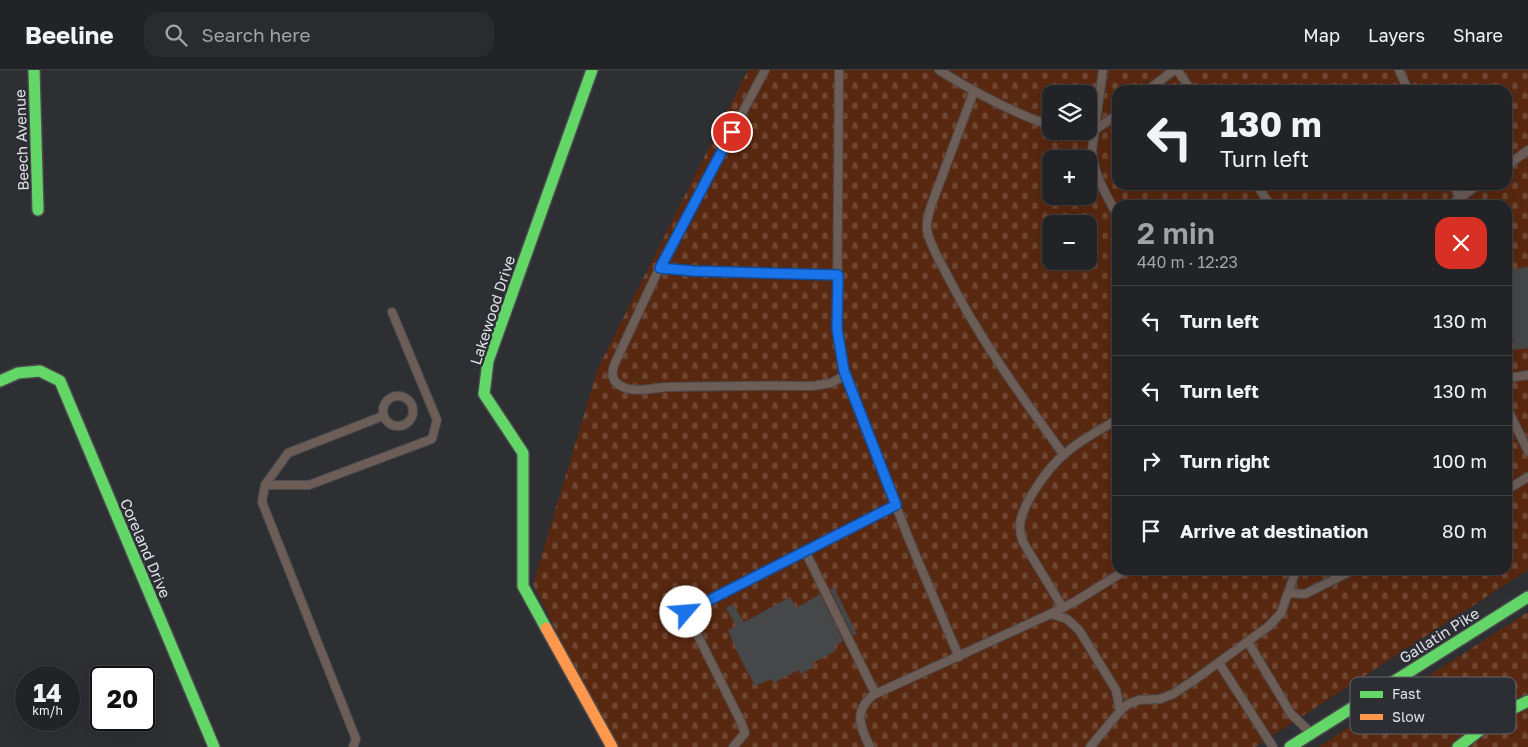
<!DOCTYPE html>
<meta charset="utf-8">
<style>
:root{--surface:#222326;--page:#2a2b2e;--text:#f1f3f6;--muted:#a2a4a7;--line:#3f4043;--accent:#a1a3a6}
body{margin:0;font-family:"Golos Text",sans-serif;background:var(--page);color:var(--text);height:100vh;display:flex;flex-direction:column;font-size:19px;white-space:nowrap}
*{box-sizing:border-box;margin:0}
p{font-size:16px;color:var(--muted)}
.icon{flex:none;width:28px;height:28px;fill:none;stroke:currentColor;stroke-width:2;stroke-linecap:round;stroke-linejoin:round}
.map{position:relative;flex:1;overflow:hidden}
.side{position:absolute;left:1112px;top:130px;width:400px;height:375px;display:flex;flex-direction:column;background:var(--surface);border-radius:15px;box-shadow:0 5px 20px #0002,0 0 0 1px var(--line)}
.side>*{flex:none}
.top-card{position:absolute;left:1112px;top:15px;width:400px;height:105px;border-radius:15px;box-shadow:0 5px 20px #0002,0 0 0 1px var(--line);background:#222326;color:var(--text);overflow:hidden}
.buttons{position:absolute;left:1042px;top:15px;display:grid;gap:10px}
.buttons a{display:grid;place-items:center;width:55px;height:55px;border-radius:10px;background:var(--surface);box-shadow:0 5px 20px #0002,0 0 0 1px var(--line);font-size:25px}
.speed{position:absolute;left:15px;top:596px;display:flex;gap:10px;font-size:25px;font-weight:700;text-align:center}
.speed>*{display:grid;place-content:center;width:65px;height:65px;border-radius:50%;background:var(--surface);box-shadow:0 5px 20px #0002,0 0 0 1px var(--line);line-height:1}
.speed small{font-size:12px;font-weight:400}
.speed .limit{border:2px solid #111;border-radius:8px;background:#fff;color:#111}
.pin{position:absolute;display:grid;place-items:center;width:42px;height:42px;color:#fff;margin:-21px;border:2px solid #fff;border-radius:50%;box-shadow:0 1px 5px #0007}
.me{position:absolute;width:55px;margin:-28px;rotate:63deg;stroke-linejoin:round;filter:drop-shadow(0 0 4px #0008)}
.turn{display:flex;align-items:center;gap:18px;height:105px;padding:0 25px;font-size:22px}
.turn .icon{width:65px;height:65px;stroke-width:2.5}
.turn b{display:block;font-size:35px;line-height:42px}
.round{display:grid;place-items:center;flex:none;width:52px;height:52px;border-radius:15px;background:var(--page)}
.overview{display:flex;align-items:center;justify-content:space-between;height:85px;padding:0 25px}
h1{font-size:30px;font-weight:600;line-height:38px;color:var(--accent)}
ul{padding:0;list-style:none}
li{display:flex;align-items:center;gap:15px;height:70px;padding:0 25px;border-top:1px solid var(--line)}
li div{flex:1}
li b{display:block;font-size:19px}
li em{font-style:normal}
header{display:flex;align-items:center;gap:30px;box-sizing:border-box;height:70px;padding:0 25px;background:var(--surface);border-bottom:1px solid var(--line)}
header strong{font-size:24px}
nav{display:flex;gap:28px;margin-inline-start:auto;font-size:18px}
.search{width:350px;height:45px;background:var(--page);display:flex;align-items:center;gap:12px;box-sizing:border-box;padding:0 18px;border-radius:15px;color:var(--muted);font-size:19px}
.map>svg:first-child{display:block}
</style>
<header>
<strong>Beeline</strong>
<div class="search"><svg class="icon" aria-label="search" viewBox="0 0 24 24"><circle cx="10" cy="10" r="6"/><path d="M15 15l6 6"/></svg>Search here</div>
<nav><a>Map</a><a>Layers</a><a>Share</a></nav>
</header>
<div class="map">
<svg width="1528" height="677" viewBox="0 0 1528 677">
<defs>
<pattern id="cemetery-stones" width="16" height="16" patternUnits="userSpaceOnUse" patternTransform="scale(1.25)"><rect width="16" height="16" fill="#592810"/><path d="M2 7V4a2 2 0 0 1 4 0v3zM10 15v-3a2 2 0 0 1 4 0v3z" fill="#704733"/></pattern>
</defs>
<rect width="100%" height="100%" fill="#2e2f32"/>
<g fill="url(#cemetery-stones)" fill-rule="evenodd">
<path d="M748,0H1528V500L1255,677H614L533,514L598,298ZM1118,20H1508V115H1118ZM1051,24H1089V61H1051ZM1051,89H1089V126H1051ZM1118,135H1508V500H1118ZM1051,154H1089V191H1051Z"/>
<path d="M1528,542V677H1318Z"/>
</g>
<g fill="#464749">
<path d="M1528,197V278L1515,280L1508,240V200Z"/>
<path d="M834,517L857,564L853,566L830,519Z"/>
<path d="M820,524L843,571L834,577L836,581L812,593L814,597L800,604L799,600L773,613L771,609L755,616L738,584L728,560L736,556L726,538L733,534L744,552L790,527L796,538Z"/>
</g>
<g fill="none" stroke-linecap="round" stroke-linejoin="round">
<defs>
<g id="lane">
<path d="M765,0L656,205L615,293C611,302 611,311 621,316C635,324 656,317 670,317C718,316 766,315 813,316L831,313L846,305"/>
<path d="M839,0L837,259L844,301L858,339L910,472L959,587"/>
<path d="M939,0C975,23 1012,42 1051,56"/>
<path d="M1103,0L1092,80C1093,105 1107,125 1118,147"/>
<path d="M1177,0L1191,20"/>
<path d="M1399,0L1408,20"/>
<path d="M1148,20L1174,0"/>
<path d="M974,21L932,133C929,142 926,151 927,159C929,174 939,189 945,201C978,267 1021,326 1064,385"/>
<path d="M1070,61L1077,63L1086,61"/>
<path d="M1089,61L1095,60L1118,44"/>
<path d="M1508,95L1528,80"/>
<path d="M1257,115L1270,135"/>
<path d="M1454,115L1462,135"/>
<path d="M1450,135L1478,115"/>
<path d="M660,198L694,201L838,205"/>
<path d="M1508,308L1528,305"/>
<circle cx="398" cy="341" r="15"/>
<path d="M1508,340L1528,381"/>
<path d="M265,415L288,383L383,346"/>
<path d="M1508,419L1528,407"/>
<path d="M805,481L875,623"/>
<path d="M1289,523L1305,524L1353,500"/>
<path d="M1063,538L1023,472C1020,464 1019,457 1021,449C1025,431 1047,400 1060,388C1077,372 1098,361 1118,349"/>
<path d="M1051,544L1067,549L1079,560L1116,620L1120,641"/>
<path d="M1248,572L1291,644L1310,662"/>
<path d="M1219,593L1273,677"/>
<path d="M353,677L356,669L262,432L265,415H309L432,369L437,350L392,242"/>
<path d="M733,677L745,663L741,652L686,542L896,435"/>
<path d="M870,677C860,656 853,642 873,625L1046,546L1076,531L1126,500"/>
<path d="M1090,677L1120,641L1128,634L1139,630L1160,629L1173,624L1193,611L1269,556L1281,543L1296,500"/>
</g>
<g id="fast">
<path d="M34,0L38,140"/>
<path d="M0,311L18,303L40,301L60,311L214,677"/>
<path d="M546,558L523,516V383L484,324L488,291L592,0"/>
<path d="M1290,677L1528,527"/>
<path d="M1458,677L1500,645L1528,631"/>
</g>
<path id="slow" d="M546,558L612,677"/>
</defs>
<use href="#lane" stroke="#4b4b4e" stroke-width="10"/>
<use href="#fast" stroke="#4b4b4e" stroke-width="14"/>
<use href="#slow" stroke="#4b4b4e" stroke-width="14"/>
<use href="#lane" stroke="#6c5d57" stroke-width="8"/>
<use href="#fast" stroke="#63d668" stroke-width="11"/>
<use href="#slow" stroke="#ff974d" stroke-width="11"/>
</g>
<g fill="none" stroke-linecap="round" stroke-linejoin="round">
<defs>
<path id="route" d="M686,542L896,435L844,301L837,259L838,205L694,201L660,198L732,62"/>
</defs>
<use href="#route" stroke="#114b97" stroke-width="12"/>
<use href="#route" stroke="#1a73e8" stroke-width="9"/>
</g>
<g text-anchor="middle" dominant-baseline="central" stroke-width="5" stroke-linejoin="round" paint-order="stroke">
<g font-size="15" fill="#dfe1e4" stroke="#2c2e34">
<text transform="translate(21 70) rotate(-92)">Beech Avenue</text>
<text transform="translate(492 240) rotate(-72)">Lakewood Drive</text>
<text transform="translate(146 478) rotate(67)">Coreland Drive</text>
<text transform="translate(1439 565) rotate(-32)">Gallatin Pike</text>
</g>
</g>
<rect x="1350" y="607" width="166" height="57" rx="8" fill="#2c2e34" stroke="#626469" stroke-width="1"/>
<rect x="1360" y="621" width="23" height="7" fill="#63d668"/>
<rect x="1360" y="644" width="23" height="6" fill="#ff974d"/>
<g font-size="14" fill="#dfe1e4">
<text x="1392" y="629">Fast</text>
<text x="1392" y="652">Slow</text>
</g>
</svg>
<div class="buttons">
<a><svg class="icon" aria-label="layers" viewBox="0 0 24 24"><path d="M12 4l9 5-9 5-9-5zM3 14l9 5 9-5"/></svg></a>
<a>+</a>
<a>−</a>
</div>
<div class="speed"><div>14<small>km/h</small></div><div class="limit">20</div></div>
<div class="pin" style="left:732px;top:62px;background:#d93025"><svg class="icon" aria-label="arrive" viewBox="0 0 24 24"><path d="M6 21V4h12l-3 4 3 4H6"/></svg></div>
<svg class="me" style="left:686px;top:542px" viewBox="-20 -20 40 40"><circle r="19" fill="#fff"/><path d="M0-13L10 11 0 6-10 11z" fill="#1a73e8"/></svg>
<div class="top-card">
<div class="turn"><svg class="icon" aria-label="left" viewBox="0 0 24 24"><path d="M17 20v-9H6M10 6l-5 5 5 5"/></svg><div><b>130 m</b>Turn left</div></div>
</div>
<section class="side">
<div class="overview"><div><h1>2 min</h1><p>440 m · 12:23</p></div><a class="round" style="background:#d93025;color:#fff"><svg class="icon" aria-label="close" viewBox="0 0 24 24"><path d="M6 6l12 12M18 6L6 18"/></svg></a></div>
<ul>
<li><svg class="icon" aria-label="left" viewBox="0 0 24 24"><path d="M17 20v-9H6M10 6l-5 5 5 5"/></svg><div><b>Turn left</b></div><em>130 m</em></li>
<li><svg class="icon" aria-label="left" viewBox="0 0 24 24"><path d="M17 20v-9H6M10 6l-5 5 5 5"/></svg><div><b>Turn left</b></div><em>130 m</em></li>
<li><svg class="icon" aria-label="right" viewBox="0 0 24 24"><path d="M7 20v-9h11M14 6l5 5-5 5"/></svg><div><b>Turn right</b></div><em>100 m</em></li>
<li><svg class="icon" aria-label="arrive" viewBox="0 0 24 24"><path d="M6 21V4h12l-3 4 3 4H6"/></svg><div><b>Arrive at destination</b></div><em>80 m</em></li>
</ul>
</section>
</div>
